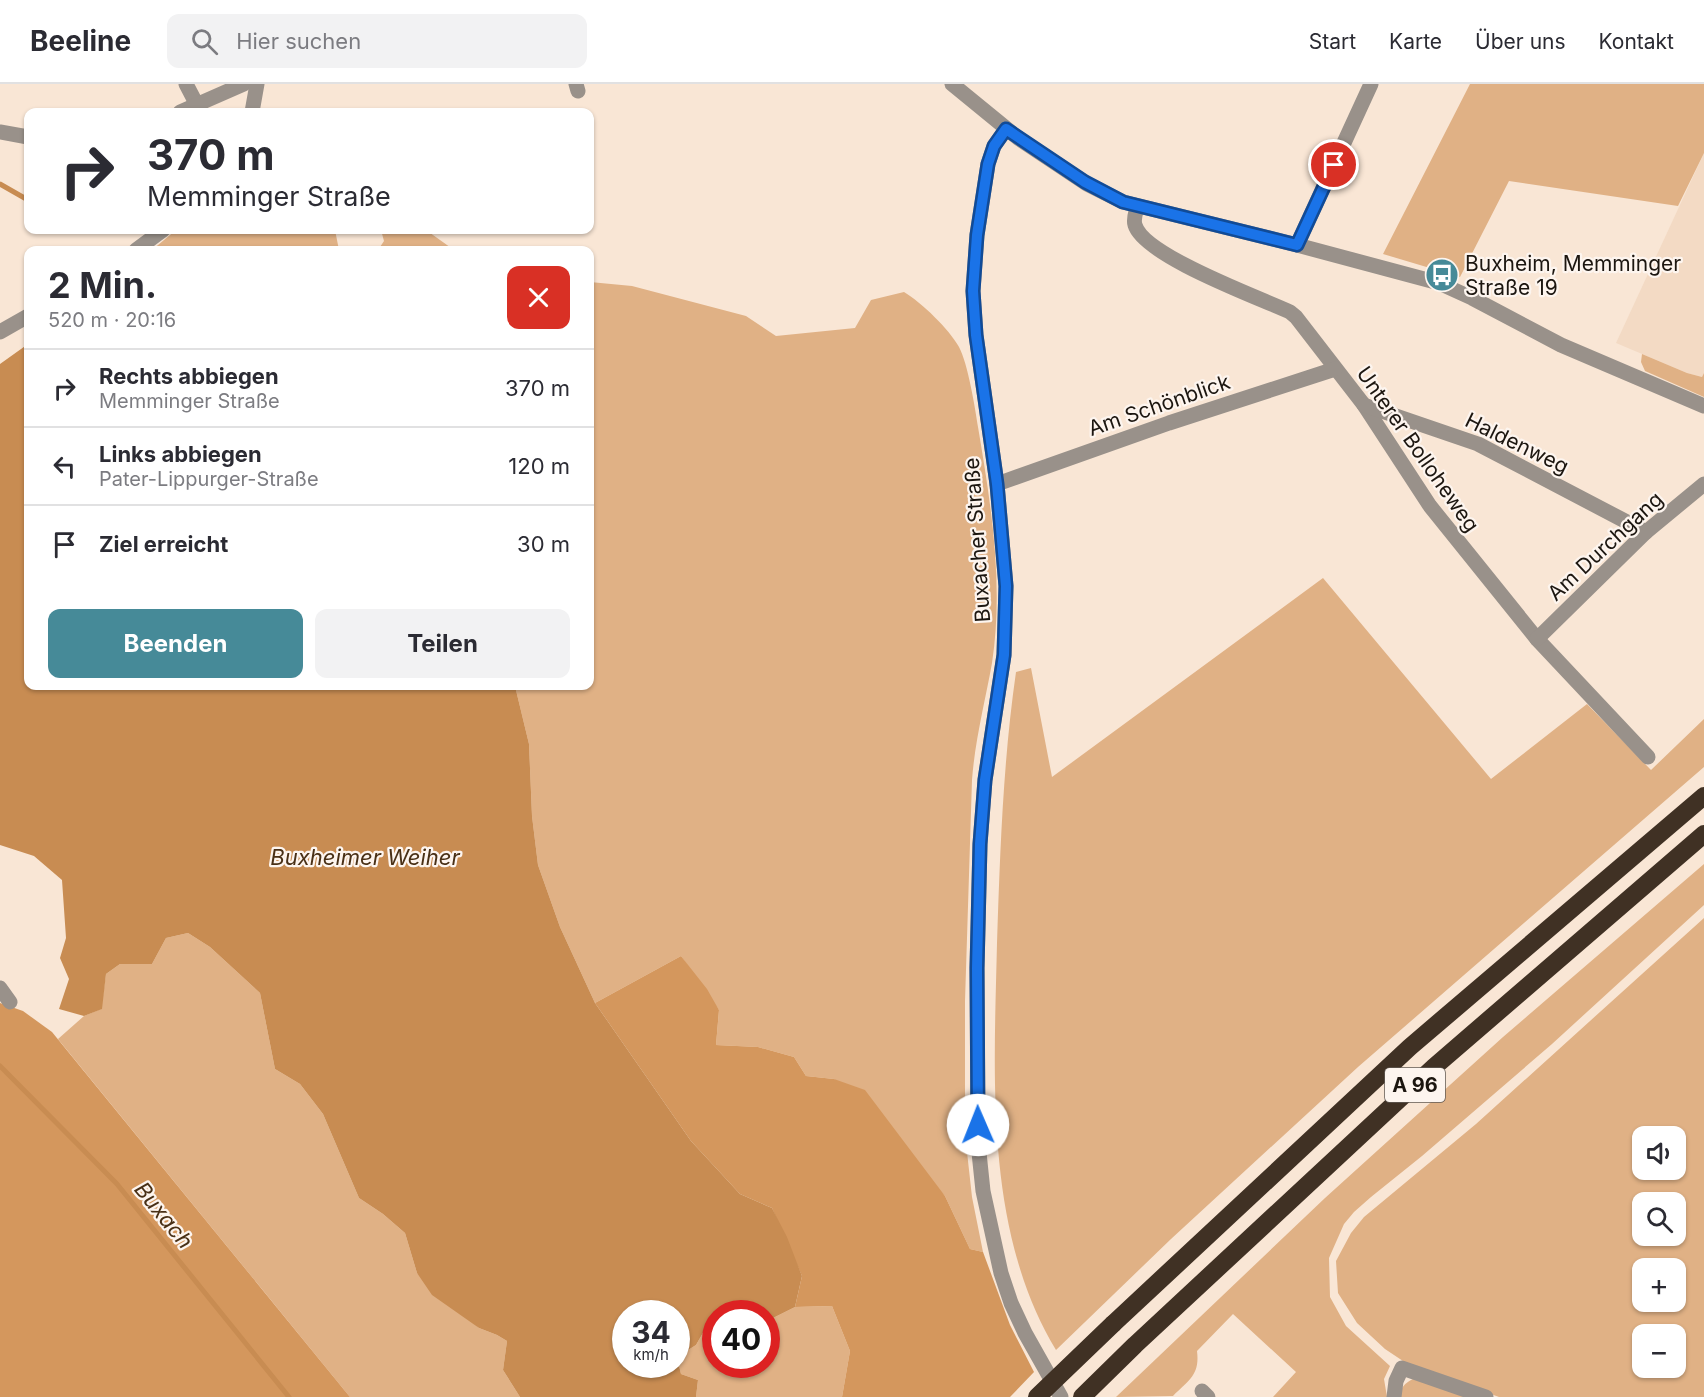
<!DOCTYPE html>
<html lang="de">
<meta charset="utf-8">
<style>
:root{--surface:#fff;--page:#f2f2f3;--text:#2b2b33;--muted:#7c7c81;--line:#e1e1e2;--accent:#468a98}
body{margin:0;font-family:Inter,sans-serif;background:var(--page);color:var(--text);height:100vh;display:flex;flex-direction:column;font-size:22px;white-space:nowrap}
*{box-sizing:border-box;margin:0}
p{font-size:20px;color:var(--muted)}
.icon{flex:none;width:33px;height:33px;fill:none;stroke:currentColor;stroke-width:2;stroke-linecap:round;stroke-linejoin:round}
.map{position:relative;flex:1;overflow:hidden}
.panel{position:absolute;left:24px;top:162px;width:570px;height:444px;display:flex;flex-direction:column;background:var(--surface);border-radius:12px;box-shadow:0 2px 4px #0004}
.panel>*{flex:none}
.guide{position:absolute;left:24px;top:24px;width:570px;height:126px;border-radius:12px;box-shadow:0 2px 4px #0004;background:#fff;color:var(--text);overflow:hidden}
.buttons{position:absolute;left:1632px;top:1042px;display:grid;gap:12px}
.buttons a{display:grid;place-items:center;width:54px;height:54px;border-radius:12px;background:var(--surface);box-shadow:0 2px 4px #0004;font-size:30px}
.speed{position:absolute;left:612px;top:1216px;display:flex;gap:12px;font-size:30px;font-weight:700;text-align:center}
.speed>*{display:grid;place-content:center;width:78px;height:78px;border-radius:50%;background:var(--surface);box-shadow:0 2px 4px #0004;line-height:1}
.speed small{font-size:15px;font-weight:400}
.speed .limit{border:9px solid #d22;background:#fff;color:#111}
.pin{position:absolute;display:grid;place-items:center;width:51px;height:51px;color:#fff;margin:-26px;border:3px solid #fff;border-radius:50%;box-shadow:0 2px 6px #0007}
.me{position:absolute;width:66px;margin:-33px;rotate:359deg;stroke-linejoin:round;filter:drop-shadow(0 0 4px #0008)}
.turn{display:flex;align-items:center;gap:21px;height:126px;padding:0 24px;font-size:27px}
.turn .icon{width:78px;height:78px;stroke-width:2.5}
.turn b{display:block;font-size:42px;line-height:51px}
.round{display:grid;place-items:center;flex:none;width:63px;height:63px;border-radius:12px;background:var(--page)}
.headline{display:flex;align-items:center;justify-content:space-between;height:102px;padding:0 24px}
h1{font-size:36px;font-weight:700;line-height:45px}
.cta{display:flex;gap:12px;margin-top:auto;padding:12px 24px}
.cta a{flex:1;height:69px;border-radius:12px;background:var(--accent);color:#fff;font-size:24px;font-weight:700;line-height:69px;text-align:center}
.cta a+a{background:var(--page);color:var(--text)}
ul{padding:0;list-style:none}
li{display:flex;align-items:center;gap:18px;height:78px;padding:0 24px;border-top:2px solid var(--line)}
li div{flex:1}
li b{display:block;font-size:22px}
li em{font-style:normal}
header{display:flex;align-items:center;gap:36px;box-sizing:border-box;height:84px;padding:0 30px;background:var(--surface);border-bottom:2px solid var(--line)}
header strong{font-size:28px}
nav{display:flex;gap:33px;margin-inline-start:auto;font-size:21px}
.search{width:420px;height:54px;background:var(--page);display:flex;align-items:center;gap:15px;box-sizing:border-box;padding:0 21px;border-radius:12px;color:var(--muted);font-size:22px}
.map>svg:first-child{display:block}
</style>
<header>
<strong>Beeline</strong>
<div class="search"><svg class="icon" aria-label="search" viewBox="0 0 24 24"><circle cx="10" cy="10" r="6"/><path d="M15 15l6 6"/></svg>Hier suchen</div>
<nav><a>Start</a><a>Karte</a><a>Über uns</a><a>Kontakt</a></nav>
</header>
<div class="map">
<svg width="1704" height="1313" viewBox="0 0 1704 1313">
<rect width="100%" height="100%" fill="#f9e6d5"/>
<path fill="#f3dac4" d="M1704,69V289L1702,293L1687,289L1616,259Z"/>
<g fill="#e0b185" fill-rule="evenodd">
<path d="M1470,0H1704V69L1678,122L1509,97L1460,193L1383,170Z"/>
<path d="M176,146H335L339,166H268L265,165L202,162L189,166H152Z"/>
<path d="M381,146H426L454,166H378L384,157Z"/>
<path d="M590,198L632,202L746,232L776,252L855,244L871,216L904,208C922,219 949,245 959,263C968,280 975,323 978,343C991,420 1004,501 992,579C985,618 975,656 972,696L965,917V1008L967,1068L972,1113L983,1168L970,1165L945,1112L834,995L806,992L794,973L758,963L716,961L719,926L681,872L595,919L560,843L538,781L532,732L529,660L515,602H590Z"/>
<path d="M1642,270L1687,289L1702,293L1704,289V313L1645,287L1641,278Z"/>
<path d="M1323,494L1491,695L1587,620L1651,686L1704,635V683L1358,983L1171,1155L1056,1266C984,1147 994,993 997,859C1000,769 1003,678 1016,588L1031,584L1052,693Z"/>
<path d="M1704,780V821L1552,960L1422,1072L1371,1113L1354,1128L1344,1140L1329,1174L1330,1213L1346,1242L1390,1282L1384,1295L1387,1313H1273L1296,1288L1233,1230L1197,1267C1200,1291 1189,1296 1173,1312L1116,1313L1325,1114L1503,953Z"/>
<path d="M1704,834V1313H1499L1406,1279L1385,1265L1357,1239L1338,1209L1336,1177L1351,1149L1364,1133L1476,1040ZM1642,1053H1676V1086H1642ZM1642,1119H1676V1152H1642ZM1642,1185H1676V1218H1642ZM1642,1251H1676V1284H1642Z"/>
<path d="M188,849L210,863L260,909L275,985L300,1000L323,1030L359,1114L383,1130L405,1149L417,1189L479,1244L497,1251L507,1257L503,1286L520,1313H350L58,955L84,932L101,925L106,890L120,880H152L166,854Z"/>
<path d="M832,1222L850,1267L842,1313H696L698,1296L681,1290L677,1273L696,1261L708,1240L715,1238L716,1281H766L767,1237L795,1223Z"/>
<path d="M1413,1295L1476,1313H1399C1400,1304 1405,1299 1413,1295Z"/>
</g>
<g fill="#d4975d">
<path d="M681,872L707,905L719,926L716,961L758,963L794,973L806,992L834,995L865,1006L945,1112L970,1165L983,1168L1010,1241L1034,1288L1010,1313H842L850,1267L832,1222L795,1223L802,1192L772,1124L740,1110L691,1057L595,919Z"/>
<path d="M0,919L23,927L52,948L350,1313H0Z"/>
</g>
<path fill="#c88c52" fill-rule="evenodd" d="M28,260V602H515L529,660L532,732L538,781L560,843L595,919L691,1057L740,1110L772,1124L787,1153L802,1192L795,1223L767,1237L766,1230H716L715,1238L708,1240L696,1261L677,1273L681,1290L698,1296L696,1313H520L503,1286L507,1257L497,1251L479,1244L432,1211L417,1189L405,1149L383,1130L359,1114L323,1030L300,1000L275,985L260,909L210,863L188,849L166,854L152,880H120L106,890L102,925L84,932L59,925L69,895L60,874L66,854L62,796L34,772L0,761V280ZM626,1230H676V1281H626Z"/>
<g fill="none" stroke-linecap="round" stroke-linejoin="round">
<g stroke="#c88c52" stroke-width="5">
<path d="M0,100L28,116"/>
<path d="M0,982L117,1100L289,1313"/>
</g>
<g stroke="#99918a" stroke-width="15">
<path d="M186,0L197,21"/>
<path d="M576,0L578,7"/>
<path d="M952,0L1018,54L1087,100L1123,118L1297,161L1439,199L1472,214L1561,261L1704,322"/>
<path d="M180,28L244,0"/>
<path d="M252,28L257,0"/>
<path d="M1006,45L994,62L988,80L977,151L973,207L976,251L997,400L1006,502L1004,571L985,696L980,760L977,884L978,1059L983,1107L1001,1189L1011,1219L1025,1249L1061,1313"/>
<path d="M0,48L28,53"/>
<path d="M1137,123C1136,128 1133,135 1135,141C1144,172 1260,214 1290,228L1296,233L1364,321L1430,422L1537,555L1648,673"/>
<path d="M1297,161L1371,0"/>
<path d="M136,166L163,146"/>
<path d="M0,248L28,232"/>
<path d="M1364,321L1478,360L1646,448"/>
<path d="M997,400L1169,339L1335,285"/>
<path d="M1537,555L1646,448L1704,400"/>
<path d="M0,904L10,918"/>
<path d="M1202,1307L1208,1313"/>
<path d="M1394,1313L1396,1297L1402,1284L1486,1313"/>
</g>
<g stroke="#403124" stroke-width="18">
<path d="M1113,1240L1410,963L1704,712"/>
<path d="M1082,1313L1135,1261L1434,983L1704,750"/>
</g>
<path stroke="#403124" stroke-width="18" d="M1037,1313L1113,1240"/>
</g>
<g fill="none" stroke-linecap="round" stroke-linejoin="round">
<defs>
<path id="route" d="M978,1041L977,884L980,760L985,696L1004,571L1006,502L997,400L976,251L973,207L977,151L988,80L994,62L1006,45L1085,98L1123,118L1297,161L1334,81"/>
</defs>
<use href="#route" stroke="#114b97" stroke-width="15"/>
<use href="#route" stroke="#1a73e8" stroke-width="10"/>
</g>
<defs>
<symbol id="bus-disc" viewBox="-11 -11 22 22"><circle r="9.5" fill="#468a98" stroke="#fdf5ef"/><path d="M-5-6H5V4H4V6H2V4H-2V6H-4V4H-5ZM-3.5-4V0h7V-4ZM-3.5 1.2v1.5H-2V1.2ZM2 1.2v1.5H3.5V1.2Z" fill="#fff"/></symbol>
</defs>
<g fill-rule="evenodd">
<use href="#bus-disc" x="1423" y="172" width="38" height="38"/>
</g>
<g text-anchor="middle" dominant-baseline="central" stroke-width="4.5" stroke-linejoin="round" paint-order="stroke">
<rect fill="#fdf5ef" stroke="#605953" stroke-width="1.5" x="1385" y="984" width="60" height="34" rx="4.5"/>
<g font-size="20" font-weight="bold" fill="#1c1610">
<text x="1415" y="1001">A 96</text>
</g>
<g font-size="21" fill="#1c1610" stroke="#fdf5ef" text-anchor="start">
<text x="1465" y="179">Buxheim, Memminger<tspan x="1465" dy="24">Straße 19</tspan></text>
</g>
<g font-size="21" fill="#1c1610" stroke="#fdf5ef">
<text transform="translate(1159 321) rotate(-19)">Am Schönblick</text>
<text transform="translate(1517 359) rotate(26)">Haldenweg</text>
<text transform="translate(1418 365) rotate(55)">Unterer Bolloheweg</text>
<text transform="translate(977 456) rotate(-94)">Buxacher Straße</text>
<text transform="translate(1605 462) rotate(-43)">Am Durchgang</text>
</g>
<g font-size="22" font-style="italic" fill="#493016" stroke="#fdf5ef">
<text x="365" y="773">Buxheimer Weiher</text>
<text transform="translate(164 1131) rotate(51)">Buxach</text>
</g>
</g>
</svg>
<div class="buttons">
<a><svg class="icon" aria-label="sound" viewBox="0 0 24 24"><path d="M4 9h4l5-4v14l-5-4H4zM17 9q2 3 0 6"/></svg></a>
<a><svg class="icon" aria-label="search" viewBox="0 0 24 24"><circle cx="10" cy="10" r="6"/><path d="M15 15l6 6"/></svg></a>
<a>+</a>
<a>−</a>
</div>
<div class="speed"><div>34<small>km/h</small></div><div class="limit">40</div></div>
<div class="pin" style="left:1334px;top:81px;background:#d93025"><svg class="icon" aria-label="arrive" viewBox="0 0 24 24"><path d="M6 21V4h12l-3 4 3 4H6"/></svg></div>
<svg class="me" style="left:978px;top:1041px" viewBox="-20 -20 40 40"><circle r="19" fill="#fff"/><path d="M0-13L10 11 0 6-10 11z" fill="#1a73e8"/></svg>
<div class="guide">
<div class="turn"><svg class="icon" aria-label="right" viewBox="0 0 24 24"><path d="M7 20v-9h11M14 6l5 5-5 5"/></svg><div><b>370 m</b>Memminger Straße</div></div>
</div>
<section class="panel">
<div class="headline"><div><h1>2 Min.</h1><p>520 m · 20:16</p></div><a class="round" style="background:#d93025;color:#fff"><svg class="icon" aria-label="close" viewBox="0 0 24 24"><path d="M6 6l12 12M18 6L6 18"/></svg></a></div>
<ul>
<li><svg class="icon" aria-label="right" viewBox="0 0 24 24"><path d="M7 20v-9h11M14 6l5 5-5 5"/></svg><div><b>Rechts abbiegen</b><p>Memminger Straße</p></div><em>370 m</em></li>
<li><svg class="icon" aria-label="left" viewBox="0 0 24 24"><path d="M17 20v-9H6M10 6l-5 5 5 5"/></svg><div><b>Links abbiegen</b><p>Pater-Lippurger-Straße</p></div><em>120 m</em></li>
<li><svg class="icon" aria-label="arrive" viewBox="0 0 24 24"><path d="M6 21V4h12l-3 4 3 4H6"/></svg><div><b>Ziel erreicht</b></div><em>30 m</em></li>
</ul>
<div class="cta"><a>Beenden</a><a>Teilen</a></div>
</section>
</div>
